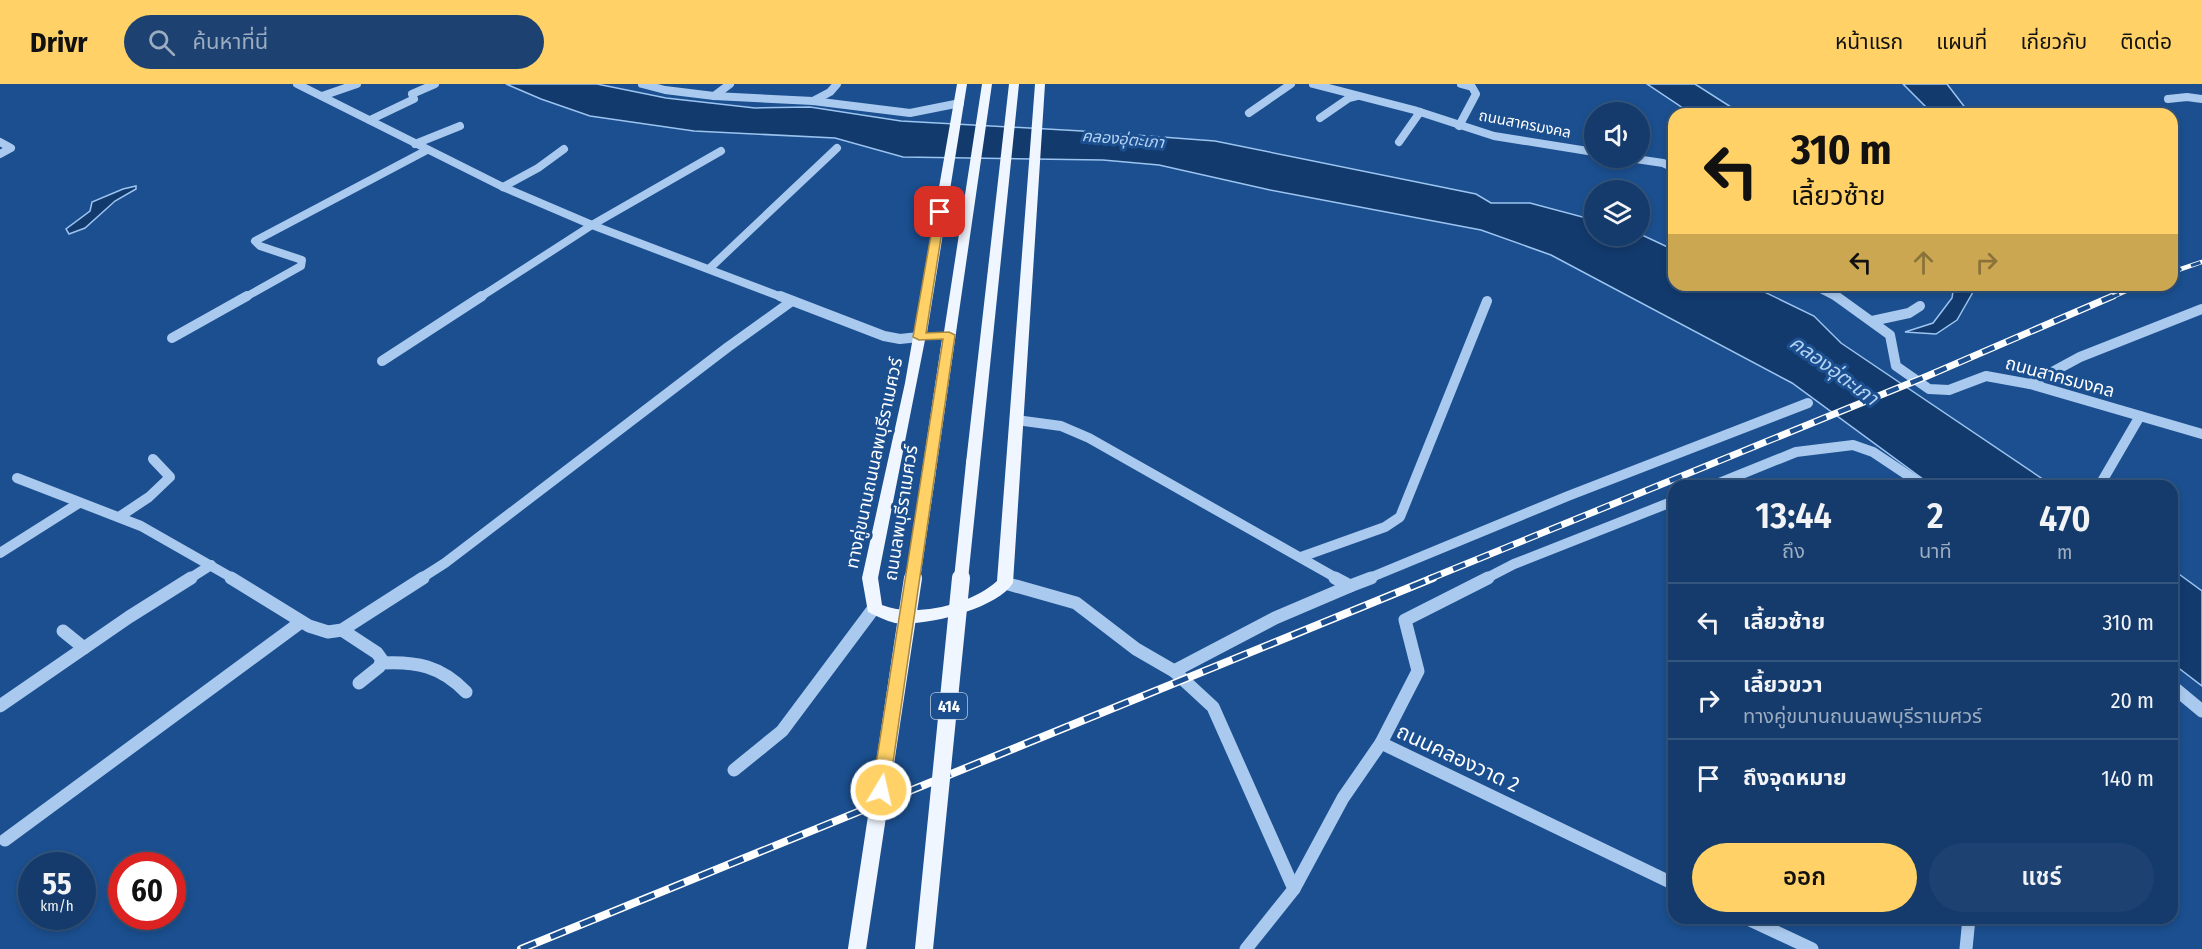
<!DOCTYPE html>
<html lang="th">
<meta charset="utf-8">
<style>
:root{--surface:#143b6b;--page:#1d4271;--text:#f1f3f6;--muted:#9dadc1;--line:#33557e;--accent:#ffd166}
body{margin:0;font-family:"Fira Sans Condensed","Noto Sans Thai",sans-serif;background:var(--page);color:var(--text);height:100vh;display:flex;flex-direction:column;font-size:22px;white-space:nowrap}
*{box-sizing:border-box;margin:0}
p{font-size:20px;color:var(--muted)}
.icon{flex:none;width:33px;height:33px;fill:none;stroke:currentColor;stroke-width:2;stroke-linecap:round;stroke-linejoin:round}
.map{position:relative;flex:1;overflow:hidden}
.side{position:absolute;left:1668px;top:396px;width:510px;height:444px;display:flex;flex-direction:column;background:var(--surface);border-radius:18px;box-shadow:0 3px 9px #0003,0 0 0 2px var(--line)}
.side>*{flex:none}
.banner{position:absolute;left:1668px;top:24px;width:510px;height:183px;border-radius:18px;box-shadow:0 3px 9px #0003,0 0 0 2px var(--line);background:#ffd166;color:#111;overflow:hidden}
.buttons{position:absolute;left:1584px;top:18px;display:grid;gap:12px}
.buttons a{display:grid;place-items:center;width:66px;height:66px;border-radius:50%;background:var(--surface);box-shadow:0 3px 9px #0003,0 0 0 2px var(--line);font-size:30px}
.speed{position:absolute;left:18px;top:768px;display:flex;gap:12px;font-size:30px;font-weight:700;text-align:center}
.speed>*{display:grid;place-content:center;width:78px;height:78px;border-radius:50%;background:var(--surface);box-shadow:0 3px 9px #0003,0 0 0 2px var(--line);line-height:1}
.speed small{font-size:15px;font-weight:400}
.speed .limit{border:9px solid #d22;background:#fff;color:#111}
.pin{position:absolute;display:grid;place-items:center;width:51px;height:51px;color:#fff;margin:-26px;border-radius:12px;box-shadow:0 3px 9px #0006}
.me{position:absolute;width:66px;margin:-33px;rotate:9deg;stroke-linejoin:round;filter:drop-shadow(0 0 4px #0008)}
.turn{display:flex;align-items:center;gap:21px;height:126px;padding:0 24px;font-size:27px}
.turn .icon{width:78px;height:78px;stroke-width:2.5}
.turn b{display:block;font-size:42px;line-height:51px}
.lanes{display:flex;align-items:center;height:57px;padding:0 24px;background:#0003;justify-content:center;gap:30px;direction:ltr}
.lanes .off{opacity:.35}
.eta{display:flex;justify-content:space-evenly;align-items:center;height:102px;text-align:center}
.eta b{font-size:36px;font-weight:600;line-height:42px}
.primary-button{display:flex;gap:12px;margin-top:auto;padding:12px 24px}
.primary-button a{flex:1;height:69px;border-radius:36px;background:var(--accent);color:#111;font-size:24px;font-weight:600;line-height:69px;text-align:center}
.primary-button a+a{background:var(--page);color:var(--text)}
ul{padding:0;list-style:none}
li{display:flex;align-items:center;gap:18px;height:78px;padding:0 24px;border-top:2px solid var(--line)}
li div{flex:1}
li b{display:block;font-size:22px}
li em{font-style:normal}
header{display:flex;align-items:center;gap:36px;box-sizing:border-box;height:84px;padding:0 30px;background:var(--accent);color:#111}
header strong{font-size:28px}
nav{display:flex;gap:33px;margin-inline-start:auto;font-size:21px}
.search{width:420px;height:54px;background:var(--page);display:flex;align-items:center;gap:15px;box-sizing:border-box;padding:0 21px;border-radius:33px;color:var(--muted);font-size:22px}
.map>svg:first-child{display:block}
</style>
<header>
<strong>Drivr</strong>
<div class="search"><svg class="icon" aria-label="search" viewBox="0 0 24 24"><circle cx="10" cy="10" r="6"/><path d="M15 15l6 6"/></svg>ค้นหาที่นี่</div>
<nav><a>หน้าแรก</a><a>แผนที่</a><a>เกี่ยวกับ</a><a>ติดต่อ</a></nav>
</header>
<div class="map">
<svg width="2202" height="865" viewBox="0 0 2202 865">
<rect width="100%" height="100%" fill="#1b4f8f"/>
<g fill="#123a6d" stroke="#9cc4f0" stroke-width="1.5">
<path d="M506,0H597L666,14L755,24L810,23L901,37L1082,47L1215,57L1476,110L1491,119H1530L1594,136V152L1640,150L1674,166V201H1750L1814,232L1841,259L2053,402H1940L1923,395L1792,299L1551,171L1481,146L1270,106L1159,81L1103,76L903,73L835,54L694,47L590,32L541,15Z"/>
<path d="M1647,0H1695L1742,30H1692Z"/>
<path d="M1903,0H1947L1970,30H1933Z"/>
<path d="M136,102V105L115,117L85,144L69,150L66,145L90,127L92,118L123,105Z"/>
<path d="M1954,201H1977L1957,236L1936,250L1905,248L1933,239L1952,214Z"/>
<path d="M2172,485L2202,507V602L2172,579Z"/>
</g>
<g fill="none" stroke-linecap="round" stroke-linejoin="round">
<g stroke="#a9c9ee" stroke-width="8">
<path d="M297,0L503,103L592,141L784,214"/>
<path d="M642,0L665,6L714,12L813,17L910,29L960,19"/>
<path d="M1313,0L1414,26L1494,52L1594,68"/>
<path d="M322,12L357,0"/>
<path d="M714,12L730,0"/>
<path d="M2168,15L2187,13L2202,15"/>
<path d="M813,17L830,8L837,0"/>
<path d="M1249,29L1291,0"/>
<path d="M1320,34L1349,14L1357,12"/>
<path d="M370,36L414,15L412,10L435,0"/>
<path d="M1459,42L1476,10L1472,3L1461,0"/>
<path d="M0,58L11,64L0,70"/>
<path d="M1399,58L1420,28"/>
<path d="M415,60L460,42"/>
<path d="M1629,74L1663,79L1674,84"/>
<path d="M503,103L538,84L564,65"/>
<path d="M710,184L837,64"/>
<path d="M1813,201L1838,214"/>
<path d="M244,214L301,182L302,176L260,162L255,157L427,66"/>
<path d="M479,214L592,141L721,67"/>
</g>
<g stroke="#a9c9ee" stroke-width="10">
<path d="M780,212L884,252L900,255L919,253"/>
<path d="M1836,212L1890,251L1896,282L1929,305L1949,306L1986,292L2030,300L2202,350"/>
<path d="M1872,237L1909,229L1920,222"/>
<path d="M172,254L247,212"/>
<path d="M382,277L482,212"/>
<path d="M2030,300L2080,273L2202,225"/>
<path d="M1016,336L1061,342L1089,354L1338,495"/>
<path d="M17,394L141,442L234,495"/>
<path d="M2101,399L2140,332"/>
<path d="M1712,402L1796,368L1853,361L1873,368L1924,402"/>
<path d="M119,433L149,413L170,393L153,375"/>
<path d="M0,469L79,419"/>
<path d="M1301,473L1385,443L1400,433L1487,217"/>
<path d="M189,495L211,481"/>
<path d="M420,495L445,479L728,263L792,217"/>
<path d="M1367,495L1568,412L1808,319"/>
<path d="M1485,495L1514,480L1674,417"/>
</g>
<g stroke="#a9c9ee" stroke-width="13">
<path d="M231,494L309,542L328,548L342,546L423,494"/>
<path d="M1005,499L1076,519L1136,565L1174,587L1213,623L1294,805"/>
<path d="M1350,502L1371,494"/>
<path d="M342,546L377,569L382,576L379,583L359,599"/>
<path d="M63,547L84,564"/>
<path d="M381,579C416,577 441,582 466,608"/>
<path d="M1174,587L1275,534L1350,502L1335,494"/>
<path d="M2172,602L2202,627"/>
<path d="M0,622L129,533L191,494"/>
<path d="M1381,659L1418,587L1405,536L1488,494"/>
<path d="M734,686L782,647L874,524"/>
<path d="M5,756L301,538"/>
<path d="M1746,834L1812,865"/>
<path d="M1246,865L1294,805L1343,714L1381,659L1674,800"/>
<path d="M1966,865L1969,834"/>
</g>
<g fill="#f0f6ff" fill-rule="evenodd">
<path d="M957,0H967L927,249L944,248L982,0H992L936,387L929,392L922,387L942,255L925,256L878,494L882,521C914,534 971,521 997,497L1035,0H1045L1013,499C997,525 924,543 895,539C886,537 877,532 868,528L862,494L905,299Z"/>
<path d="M1009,0H1019L980,379L973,384L966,379Z"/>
</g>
<defs>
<g id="rail-far2">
<path d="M2172,188L2202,178"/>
<path d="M2110,214L2140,201"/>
</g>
<path id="rail-far1" d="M1429,495L1925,293L2113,212"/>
<path id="rail" d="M521,865L1433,494"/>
</defs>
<use href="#rail-far2" stroke="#fff" stroke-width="4.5"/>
<use href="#rail-far1" stroke="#fff" stroke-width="7"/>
<use href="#rail" stroke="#fff" stroke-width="8"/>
<use href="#rail-far2" stroke="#1b4f8f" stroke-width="3" stroke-dasharray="10" stroke-linecap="butt"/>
<use href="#rail-far1" stroke="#1b4f8f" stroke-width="4.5" stroke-dasharray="13" stroke-linecap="butt"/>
<use href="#rail" stroke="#1b4f8f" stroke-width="5" stroke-dasharray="16" stroke-linecap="butt"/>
<g stroke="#f0f6ff" stroke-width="14">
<path d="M913,495L929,387"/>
<path d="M961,495L973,379"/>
</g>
<g stroke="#f0f6ff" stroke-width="18">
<path d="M857,865L913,494"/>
<path d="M924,865L961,494"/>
</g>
</g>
<path fill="#ffd166" stroke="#a68842" stroke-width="1.5" d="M940,125L945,128L926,249L949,248L955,251L889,706L887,711L881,713L875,711L872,706L943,255L919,256L913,253L935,128Z"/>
<g text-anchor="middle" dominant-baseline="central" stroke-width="6" stroke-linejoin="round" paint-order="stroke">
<g font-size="15" fill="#fff" stroke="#1b4f8f">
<text transform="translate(1525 40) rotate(11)">ถนนสาครมงคล</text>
</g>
<g font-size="16" font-style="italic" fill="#b5d3f5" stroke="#1b4f8f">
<text transform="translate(1123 55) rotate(5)">คลองอุ่ตะเภา</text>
</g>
<rect fill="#1b4f8f" stroke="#bbcadd" stroke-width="1.5" x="931" y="609" width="36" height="26" rx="4.5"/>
<g font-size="16" font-weight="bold" fill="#fff">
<text x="949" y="622">414</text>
</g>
<g font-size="18" fill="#fff" stroke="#1b4f8f">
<text transform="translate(2060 293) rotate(15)">ถนนสาครมงคล</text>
<text transform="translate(874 379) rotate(-78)">ทางคู่ขนานถนนลพบุรีราเมศวร์</text>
<text transform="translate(901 429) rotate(-81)">ถนนลพบุรีราเมศวร์</text>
</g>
<g font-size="20" font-style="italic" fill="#b5d3f5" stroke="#1b4f8f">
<text transform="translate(1834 286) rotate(36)">คลองอุ่ตะเภา</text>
</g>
<g font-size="21" fill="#fff" stroke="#1b4f8f">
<text transform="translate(1458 674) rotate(25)">ถนนคลองวาด 2</text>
</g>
</g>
</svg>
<div class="buttons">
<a><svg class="icon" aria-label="sound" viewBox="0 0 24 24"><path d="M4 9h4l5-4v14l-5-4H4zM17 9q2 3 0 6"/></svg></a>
<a><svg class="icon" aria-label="layers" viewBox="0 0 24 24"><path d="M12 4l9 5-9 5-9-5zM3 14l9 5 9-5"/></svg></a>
</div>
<div class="speed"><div>55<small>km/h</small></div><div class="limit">60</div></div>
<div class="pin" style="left:940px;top:128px;background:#d93025"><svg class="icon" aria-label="arrive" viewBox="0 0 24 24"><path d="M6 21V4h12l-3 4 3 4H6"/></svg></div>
<svg class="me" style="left:881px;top:706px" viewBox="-20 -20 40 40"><circle r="17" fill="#ffd166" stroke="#fff" stroke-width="3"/><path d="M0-11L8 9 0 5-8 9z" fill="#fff"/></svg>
<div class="banner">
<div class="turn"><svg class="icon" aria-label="left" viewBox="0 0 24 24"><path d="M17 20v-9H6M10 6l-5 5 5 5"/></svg><div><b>310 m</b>เลี้ยวซ้าย</div></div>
<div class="lanes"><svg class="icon" aria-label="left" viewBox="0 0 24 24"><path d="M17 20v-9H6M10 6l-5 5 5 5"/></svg><svg class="icon off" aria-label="ahead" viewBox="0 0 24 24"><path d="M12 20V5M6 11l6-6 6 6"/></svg><svg class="icon off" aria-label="right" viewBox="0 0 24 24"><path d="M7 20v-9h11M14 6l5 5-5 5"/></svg></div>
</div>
<section class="side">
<div class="eta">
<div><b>13:44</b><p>ถึง</p></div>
<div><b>2</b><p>นาที</p></div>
<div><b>470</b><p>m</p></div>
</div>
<ul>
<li><svg class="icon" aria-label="left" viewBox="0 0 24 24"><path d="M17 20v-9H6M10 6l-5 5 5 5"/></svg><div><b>เลี้ยวซ้าย</b></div><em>310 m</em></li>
<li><svg class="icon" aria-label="right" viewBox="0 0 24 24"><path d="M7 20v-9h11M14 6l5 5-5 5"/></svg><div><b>เลี้ยวขวา</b><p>ทางคู่ขนานถนนลพบุรีราเมศวร์</p></div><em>20 m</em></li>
<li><svg class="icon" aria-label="arrive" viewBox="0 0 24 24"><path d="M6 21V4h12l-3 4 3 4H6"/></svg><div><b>ถึงจุดหมาย</b></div><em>140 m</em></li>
</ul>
<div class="primary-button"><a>ออก</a><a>แชร์</a></div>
</section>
</div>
